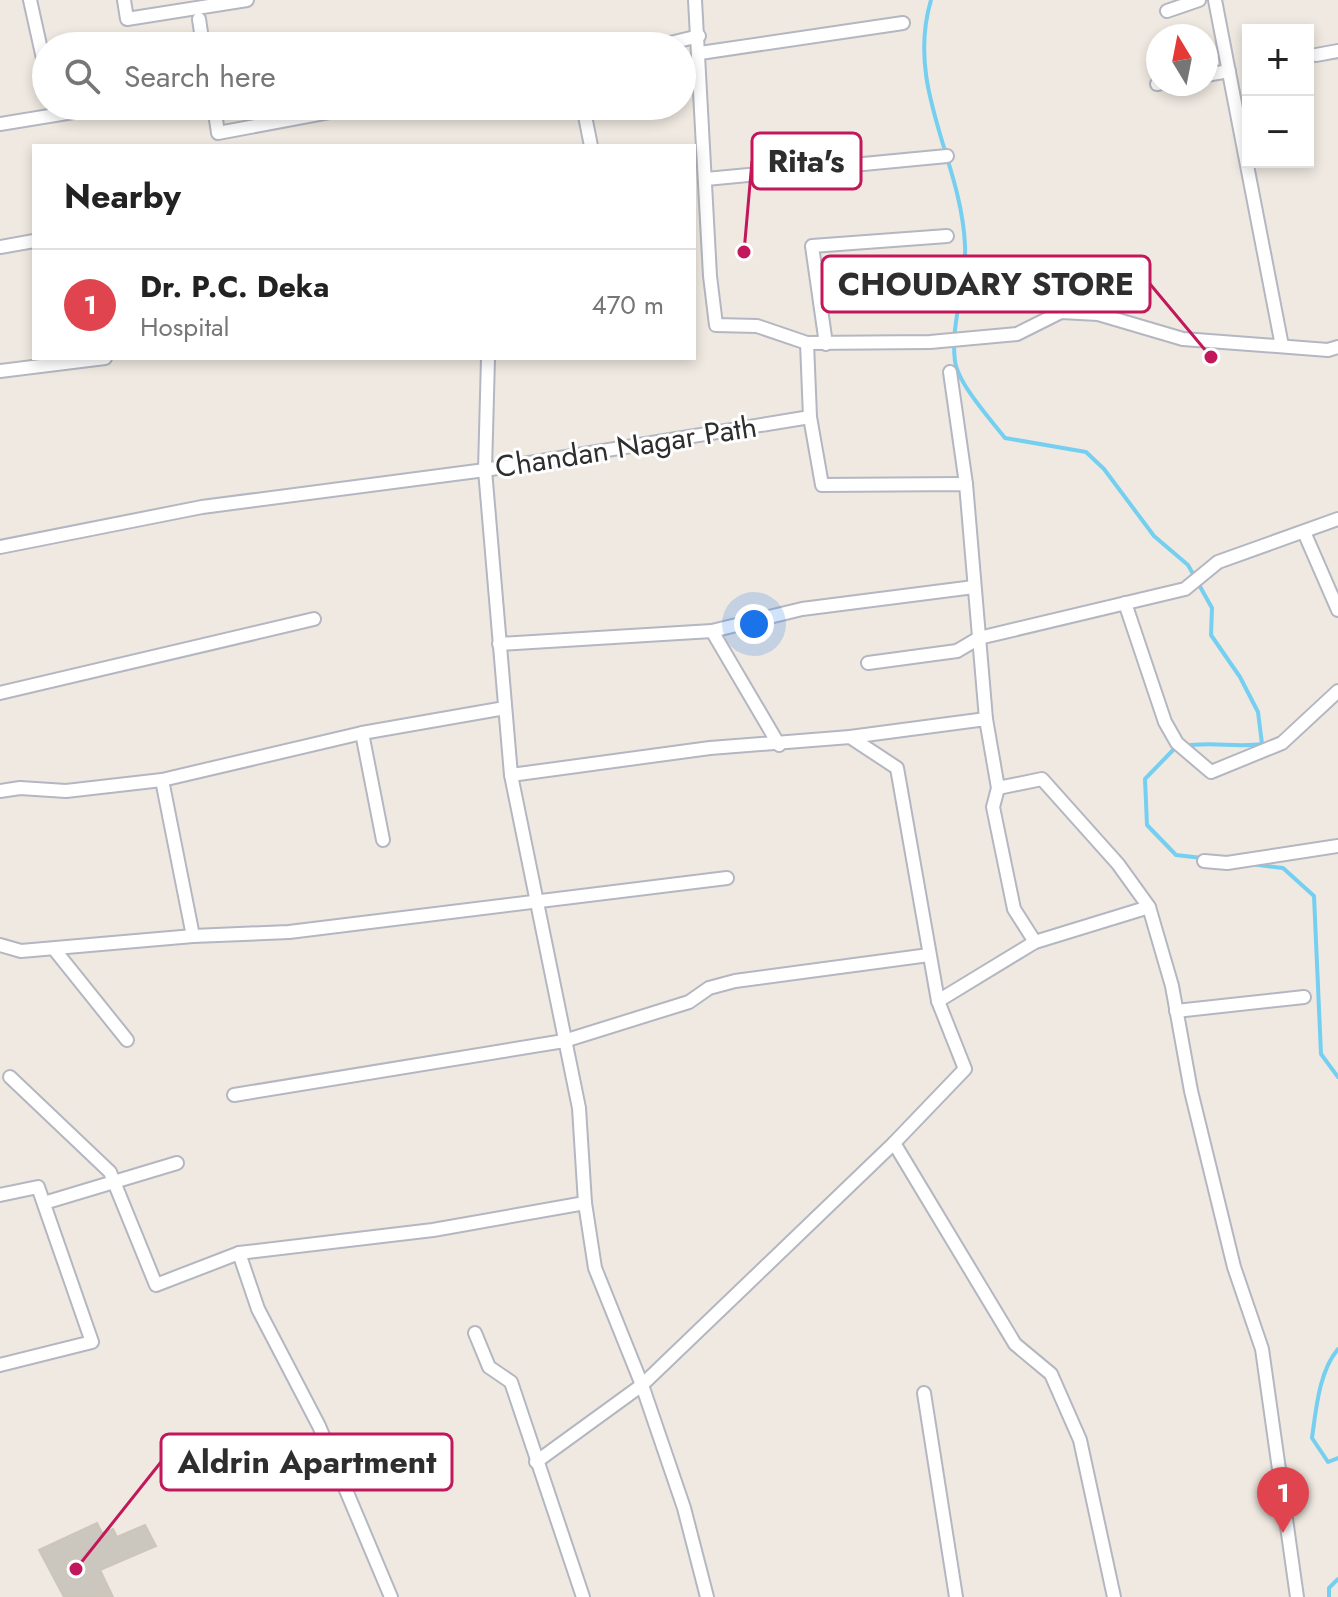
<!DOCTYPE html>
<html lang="en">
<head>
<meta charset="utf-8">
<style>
	:root { --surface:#fff; --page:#f6f6f6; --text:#222; --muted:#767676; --line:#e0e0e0; --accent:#db2777 }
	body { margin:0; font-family:Jost,sans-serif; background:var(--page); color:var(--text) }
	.controls { position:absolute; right:24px; top:24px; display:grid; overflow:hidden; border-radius:0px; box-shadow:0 4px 12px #0003 }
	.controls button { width:72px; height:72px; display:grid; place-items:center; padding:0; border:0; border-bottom:2px solid var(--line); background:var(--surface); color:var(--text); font:40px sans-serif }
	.compass { position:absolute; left:1146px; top:24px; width:72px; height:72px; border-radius:50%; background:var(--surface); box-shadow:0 4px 12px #0003; rotate:350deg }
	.you { position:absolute; left:754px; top:624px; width:28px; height:28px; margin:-20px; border:6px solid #fff; border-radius:50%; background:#1a73e8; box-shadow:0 0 0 12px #1a73e833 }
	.badge { display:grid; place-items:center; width:52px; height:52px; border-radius:50%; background:var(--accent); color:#fff; font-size:26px; font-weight:700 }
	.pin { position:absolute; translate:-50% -66px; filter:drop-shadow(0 2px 4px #0008) }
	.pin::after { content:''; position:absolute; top:42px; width:28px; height:24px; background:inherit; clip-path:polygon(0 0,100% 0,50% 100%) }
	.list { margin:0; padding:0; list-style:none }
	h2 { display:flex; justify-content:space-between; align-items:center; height:104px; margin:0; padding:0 32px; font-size:34px }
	h2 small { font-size:26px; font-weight:400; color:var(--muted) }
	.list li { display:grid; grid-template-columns:52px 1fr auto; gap:24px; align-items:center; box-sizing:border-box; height:112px; padding:0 32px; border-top:2px solid var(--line) }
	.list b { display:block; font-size:30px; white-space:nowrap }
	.list p { margin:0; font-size:26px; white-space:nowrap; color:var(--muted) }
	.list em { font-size:26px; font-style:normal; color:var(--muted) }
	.icon { flex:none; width:44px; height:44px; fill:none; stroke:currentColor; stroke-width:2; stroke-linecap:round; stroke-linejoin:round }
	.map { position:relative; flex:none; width:1338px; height:1597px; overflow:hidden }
	.search { position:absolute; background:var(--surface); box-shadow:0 4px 12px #0003; left:32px; top:32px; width:664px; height:88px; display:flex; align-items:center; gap:20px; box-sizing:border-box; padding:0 28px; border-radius:44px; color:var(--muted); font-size:30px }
	.panel { position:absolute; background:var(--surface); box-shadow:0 4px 12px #0003; left:32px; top:144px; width:664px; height:216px; border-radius:0px }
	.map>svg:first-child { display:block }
</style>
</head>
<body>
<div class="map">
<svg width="1338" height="1597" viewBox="0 0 1338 1597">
	<rect width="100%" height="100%" fill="#efe9e1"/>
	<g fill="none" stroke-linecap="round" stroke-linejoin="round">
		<g stroke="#75cff0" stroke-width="4">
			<path d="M931,0c-26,88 30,159 34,245 2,38 -15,79 -10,116 3,23 36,59 50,77l81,14 18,17 50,67 34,29 24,43 -1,27 29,42 18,35 4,32c-26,4 -51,-3 -78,2"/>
			<path d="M1176,747l-31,32 2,46 29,30 26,3"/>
			<path d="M1250,864l33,4 31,28 7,158 17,23"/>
			<path d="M1338,1349c-19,22 -22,61 -26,89l16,24 10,-4"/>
			<path d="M1329,1597v-9l9,-9"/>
		</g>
	</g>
	<path fill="#cbc7bf" stroke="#cbc5ba" stroke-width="2" d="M97,1523l5,10 11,-4 4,8 28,-12 11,21 -56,24 13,27h-49l-25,-47z"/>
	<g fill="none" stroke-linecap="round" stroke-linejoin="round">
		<g stroke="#b4b7c1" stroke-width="16">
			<g id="minor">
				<path d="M30,0l16,72"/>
				<path d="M124,0l3,19 120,-19"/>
				<path d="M695,0l15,276 6,49 41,1 50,17 123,-1 87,-8 44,-22 37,2 85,25 145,11 10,-3"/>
				<path d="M1215,0l67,346"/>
				<path d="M1167,11l32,-11"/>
				<path d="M199,19l4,27"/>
				<path d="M658,46l41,-10"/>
				<path d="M700,53l203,-30"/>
				<path d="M1316,55l22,-4"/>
				<path d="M1206,75l23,-4"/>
				<path d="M1157,84h1"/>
				<path d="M214,106l4,27 144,-27"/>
				<path d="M583,106l8,40"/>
				<path d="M0,124l110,-18"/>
				<path d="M706,179l241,-23"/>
				<path d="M0,247l34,-6"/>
				<path d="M807,343l3,74"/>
				<path d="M826,344l-14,-98 135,-10"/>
				<path d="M488,358l-3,112 26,305 68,333 6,95 10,65 47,117 42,123 23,89"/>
				<path d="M0,371l105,-13"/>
				<path d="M950,372l16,112"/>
				<path d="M1304,532l34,78"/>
				<path d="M0,547l202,-40 283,-37 325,-53 12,68 144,-1 20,235"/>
				<path d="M1125,603l40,119 12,21 34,29 71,-29 56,-52"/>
				<path d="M712,631l67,114"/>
				<path d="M499,644l213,-13 90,-22 172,-22"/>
				<path d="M868,663l89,-12 22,-13 206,-49 33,-27 120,-43"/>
				<path d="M0,693l314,-74"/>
				<path d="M362,733l21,107"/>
				<path d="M850,737l136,-18 12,69 44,-9 76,85 31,43 23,79 19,105 43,176 28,82 35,248"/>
				<path d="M511,775l199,-27 140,-11 47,31 41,233 27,68 -71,74 -252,242 -106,77"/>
				<path d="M162,780l31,156"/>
				<path d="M998,788l-5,19 21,102 21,33"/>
				<path d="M0,791l20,-3 46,3 96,-11 200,-47 143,-25"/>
				<path d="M1204,861l23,2 111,-17"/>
				<path d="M0,945l21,6 172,-15 96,-4 438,-54"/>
				<path d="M54,949l73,91"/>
				<path d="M938,1001l97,-59 114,-35"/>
				<path d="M1176,1011l128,-14"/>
				<path d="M10,1077l100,95 46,113 83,-32 194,-23 152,-27"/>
				<path d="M234,1095l330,-54 125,-39 20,-14 26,-7 194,-26"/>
				<path d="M894,1143l121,201 36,30 29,66 34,157"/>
				<path d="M0,1195l38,-8 54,155 -92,23"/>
				<path d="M44,1203l133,-40"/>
				<path d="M239,1253l19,56 61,117 72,171"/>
				<path d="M475,1333l14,34 22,15 72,215"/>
				<path d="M924,1393l32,204"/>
			</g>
		</g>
		<use href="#minor" stroke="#fff" stroke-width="12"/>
	</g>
	<g text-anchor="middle" stroke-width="6" stroke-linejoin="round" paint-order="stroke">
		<g font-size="30" fill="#2e2e2e" stroke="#fff">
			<text transform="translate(626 447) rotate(-9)" y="10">Chandan Nagar Path</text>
		</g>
	</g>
	<path fill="none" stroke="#c2185b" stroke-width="3" d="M744 252L752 161M1211 357L1150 284M76 1569L161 1462"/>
	<g fill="#c2185b" stroke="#fff" stroke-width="3">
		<circle cx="744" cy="252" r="8"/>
		<circle cx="1211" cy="357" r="8"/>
		<circle cx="76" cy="1569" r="8"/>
	</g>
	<g fill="#fff" stroke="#c2185b" stroke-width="3">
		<rect x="752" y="133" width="109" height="56" rx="8"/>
		<rect x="822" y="256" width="328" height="56" rx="8"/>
		<rect x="161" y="1434" width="291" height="56" rx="8"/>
	</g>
	<g font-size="32" text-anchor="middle" font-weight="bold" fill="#2e2e2e">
		<text x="806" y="172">Rita's</text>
		<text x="986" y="295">CHOUDARY STORE</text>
		<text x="307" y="1473">Aldrin Apartment</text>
	</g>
</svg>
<div class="controls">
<button>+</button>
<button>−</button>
</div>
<svg class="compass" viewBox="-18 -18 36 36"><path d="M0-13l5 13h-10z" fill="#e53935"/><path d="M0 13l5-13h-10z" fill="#767676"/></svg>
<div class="you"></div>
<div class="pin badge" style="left:1283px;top:1533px;background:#e0444e">1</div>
<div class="search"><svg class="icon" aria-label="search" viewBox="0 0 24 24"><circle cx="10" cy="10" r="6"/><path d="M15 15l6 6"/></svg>Search here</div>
<section class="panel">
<h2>Nearby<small></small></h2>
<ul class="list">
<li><span class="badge" style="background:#e0444e">1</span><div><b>Dr. P.C. Deka</b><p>Hospital</p></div><em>470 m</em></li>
</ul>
</section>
</div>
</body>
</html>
